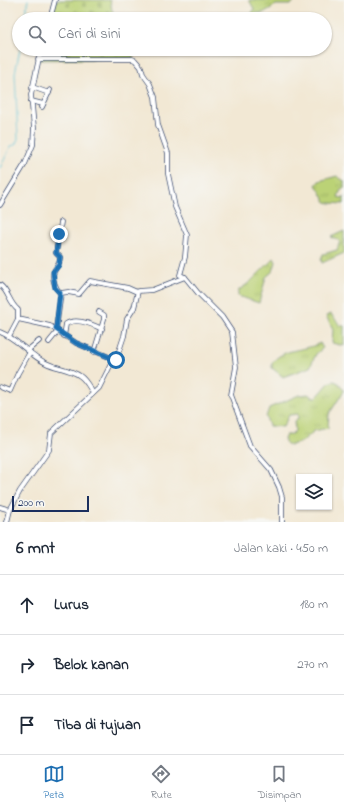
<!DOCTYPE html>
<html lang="id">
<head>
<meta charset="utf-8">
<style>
	:root { --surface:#fff; --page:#f2f2f3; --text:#1f2937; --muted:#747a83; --line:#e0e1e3; --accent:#1f6fb2 }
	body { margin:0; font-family:"Indie Flower",sans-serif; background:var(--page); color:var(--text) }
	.controls { position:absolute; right:12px; bottom:12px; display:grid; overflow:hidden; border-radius:0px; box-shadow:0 1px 3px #0004 }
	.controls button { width:36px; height:36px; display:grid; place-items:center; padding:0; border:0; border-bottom:1px solid var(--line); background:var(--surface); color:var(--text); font:20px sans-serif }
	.scale { position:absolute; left:12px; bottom:10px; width:77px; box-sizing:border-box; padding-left:4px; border:2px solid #1b2f5e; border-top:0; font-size:11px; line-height:14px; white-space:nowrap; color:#1b2f5e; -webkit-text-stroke:3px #f6f6f2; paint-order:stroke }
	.stop { position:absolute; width:12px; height:12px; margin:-9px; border:3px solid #1f6fb2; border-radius:50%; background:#fff }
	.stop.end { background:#1f6fb2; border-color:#fff; box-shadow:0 1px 4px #0008 }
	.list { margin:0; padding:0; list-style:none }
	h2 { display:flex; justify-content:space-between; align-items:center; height:52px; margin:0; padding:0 16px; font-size:17px }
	h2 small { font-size:13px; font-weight:400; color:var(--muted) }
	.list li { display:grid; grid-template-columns:26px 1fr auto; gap:12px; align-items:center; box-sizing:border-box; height:60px; padding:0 16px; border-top:1px solid var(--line) }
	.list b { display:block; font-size:15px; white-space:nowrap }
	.list em { font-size:13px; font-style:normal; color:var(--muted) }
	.icon { flex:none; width:22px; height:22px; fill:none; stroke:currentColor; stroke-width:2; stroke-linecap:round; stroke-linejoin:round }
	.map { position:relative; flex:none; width:344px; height:522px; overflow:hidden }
	.search { position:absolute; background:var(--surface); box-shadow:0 1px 3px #0004; left:12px; right:12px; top:12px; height:44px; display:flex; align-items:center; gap:10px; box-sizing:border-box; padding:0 14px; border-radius:22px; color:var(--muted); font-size:15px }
	.sheet { height:232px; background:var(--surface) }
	nav { display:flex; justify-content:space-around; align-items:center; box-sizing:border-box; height:56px; border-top:1px solid var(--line); background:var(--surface); font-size:11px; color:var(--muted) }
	nav a { display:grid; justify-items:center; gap:2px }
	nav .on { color:var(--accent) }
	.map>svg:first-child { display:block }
</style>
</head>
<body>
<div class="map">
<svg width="344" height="522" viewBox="0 0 344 522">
	<defs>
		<pattern id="grass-tufts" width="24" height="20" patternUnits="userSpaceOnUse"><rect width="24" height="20" fill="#bbd276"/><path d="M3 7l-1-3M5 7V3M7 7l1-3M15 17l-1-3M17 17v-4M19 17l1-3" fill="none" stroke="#a0b568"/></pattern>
		<pattern id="cemetery-stones" width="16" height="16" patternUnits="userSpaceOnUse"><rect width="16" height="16" fill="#bbd276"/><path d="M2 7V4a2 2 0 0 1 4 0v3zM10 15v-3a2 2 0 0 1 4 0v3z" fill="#a0b568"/></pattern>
	</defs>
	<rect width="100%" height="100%" fill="#f6f6f2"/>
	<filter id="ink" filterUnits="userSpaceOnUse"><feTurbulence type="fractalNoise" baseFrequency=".025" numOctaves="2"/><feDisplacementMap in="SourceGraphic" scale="8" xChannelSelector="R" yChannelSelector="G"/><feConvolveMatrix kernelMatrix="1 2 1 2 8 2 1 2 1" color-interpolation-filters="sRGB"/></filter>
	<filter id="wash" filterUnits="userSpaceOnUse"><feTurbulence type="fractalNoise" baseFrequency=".012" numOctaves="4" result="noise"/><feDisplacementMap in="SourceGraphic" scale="16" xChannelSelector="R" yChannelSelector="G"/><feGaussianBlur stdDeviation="0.9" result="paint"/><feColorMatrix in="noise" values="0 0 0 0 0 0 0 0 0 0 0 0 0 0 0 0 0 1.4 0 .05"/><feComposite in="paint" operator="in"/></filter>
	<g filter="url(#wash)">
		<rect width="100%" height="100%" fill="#f2e8d4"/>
		<g fill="url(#grass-tufts)" stroke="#6b806a">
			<path d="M249,0h46l-4,5h-15l-13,8h-7l-3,3h-4l3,-3 2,-4z"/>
			<path d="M337,176l7,5v7l-3,1 -3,8 4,1 2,-2v8c-26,-2 -14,1 -28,-19l3,-4z"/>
			<path d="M344,231v22l-22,10 -1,-4 2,-5 14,-4 3,-9 -9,-4z"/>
			<path d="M274,258l2,4 -3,9 -7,6 -7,26 -21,-7v-5l12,-9z"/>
			<path d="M331,314l9,11 4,1v20l-12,-3 1,-14 -7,-13z"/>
			<path d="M320,343l3,5 -7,6 -6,13 -27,10 -11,-9v-5c12,-16 31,-11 48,-20z"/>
			<path d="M334,381l5,2 5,8 -15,23 -1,14 -14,3 -10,9 -14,6 -4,-2 -2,-5 2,-4h5l4,-4 -1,-9 4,-3v-5l-9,1 -6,12 -14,-1 -3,-9 3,-9 30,-13 9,-1 5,3h4l12,-14z"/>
		</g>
		<g fill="url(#cemetery-stones)" stroke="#6b806a">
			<path d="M56,0h54l2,10 4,9h-66z"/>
			<path d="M41,49h89l4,9 -96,2z"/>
		</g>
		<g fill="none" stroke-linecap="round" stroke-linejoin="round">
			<g stroke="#55bed2" stroke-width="1">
				<path d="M24,19l4,-19"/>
				<path d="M0,168l11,-22 4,-1 3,-6 -3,-66 5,-24"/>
			</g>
		</g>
	</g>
	<g filter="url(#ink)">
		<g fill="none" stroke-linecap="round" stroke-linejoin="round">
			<g stroke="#3b4b70" stroke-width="5.5">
				<g id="minor">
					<path d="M50,19l5,-19"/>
					<path d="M38,59h94l3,1 6,7 2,7 7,10 5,13 3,28 10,28v21l7,33 12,28 -2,22 -5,18 5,2 13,16 24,24 10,15 4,35 -5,28 19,51 21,24 8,17 3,10v25"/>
					<path d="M32,87l17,6"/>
					<path d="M31,101l12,3"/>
					<path d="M42,107l8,-17"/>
					<path d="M0,205l25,-41 8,-19 1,-17 -3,-33 10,-46"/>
					<path d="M0,285c9,7 9,18 18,25v9l32,7 26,17 40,17 8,-24 3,-17 7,-11 4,-17 14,-1 33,-13"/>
					<path d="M60,293c-4,-4 -9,-15 -6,-21 2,-7 7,-8 6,-15l-4,-4 5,-31"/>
					<path d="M56,329l5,-36 7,-1 11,2 11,-13 38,7 9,4"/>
					<path d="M0,332c18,7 28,22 46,31 10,5 24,6 34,13 6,4 9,11 13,17"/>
					<path d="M9,336l9,-17"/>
					<path d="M64,336l2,-12c10,-7 26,0 36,5"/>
					<path d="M49,342l9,-11"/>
					<path d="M28,350l11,-9"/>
					<path d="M94,352l10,-33v-4l-5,-3"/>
					<path d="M0,387l10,4 8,-18 12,-21"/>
					<path d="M0,507l10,3"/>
					<path d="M7,522l3,-12 10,-19 29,-41 2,-17 48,-45 14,-28"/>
				</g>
			</g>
			<use href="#minor" stroke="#fff" stroke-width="4"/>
		</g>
	</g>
	<g fill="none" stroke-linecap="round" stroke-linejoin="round" filter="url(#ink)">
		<path stroke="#1f6fb2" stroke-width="5" d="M59,234l-3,19 4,4 -1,8 -6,7 2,16 5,5 -4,36 20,14 40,17"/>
	</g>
</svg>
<div class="controls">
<button><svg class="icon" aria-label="layers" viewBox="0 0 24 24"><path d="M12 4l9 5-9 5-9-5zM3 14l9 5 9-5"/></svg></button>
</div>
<div class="scale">200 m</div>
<div class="stop" style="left:116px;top:360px"></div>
<div class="stop end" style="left:59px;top:234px"></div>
<div class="search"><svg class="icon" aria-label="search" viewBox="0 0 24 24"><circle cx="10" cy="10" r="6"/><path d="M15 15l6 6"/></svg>Cari di sini</div>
</div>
<section class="sheet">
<h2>6 mnt<small>Jalan kaki · 450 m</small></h2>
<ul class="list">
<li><svg class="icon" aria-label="ahead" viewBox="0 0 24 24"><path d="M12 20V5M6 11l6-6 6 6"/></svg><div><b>Lurus</b></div><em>180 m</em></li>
<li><svg class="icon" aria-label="right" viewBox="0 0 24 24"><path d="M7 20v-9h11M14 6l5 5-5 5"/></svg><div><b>Belok kanan</b></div><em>270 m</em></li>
<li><svg class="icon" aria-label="arrive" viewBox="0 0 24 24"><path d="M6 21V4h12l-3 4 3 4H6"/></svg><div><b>Tiba di tujuan</b></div></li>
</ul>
</section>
<nav>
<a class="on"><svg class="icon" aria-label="map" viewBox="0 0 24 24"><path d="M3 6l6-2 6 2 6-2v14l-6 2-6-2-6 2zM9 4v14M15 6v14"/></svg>Peta</a>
<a><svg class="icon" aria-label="directions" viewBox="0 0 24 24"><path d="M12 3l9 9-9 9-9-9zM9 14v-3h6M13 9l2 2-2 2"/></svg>Rute</a>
<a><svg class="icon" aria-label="saved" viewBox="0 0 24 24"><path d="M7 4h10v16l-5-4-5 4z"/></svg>Disimpan</a>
</nav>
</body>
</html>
